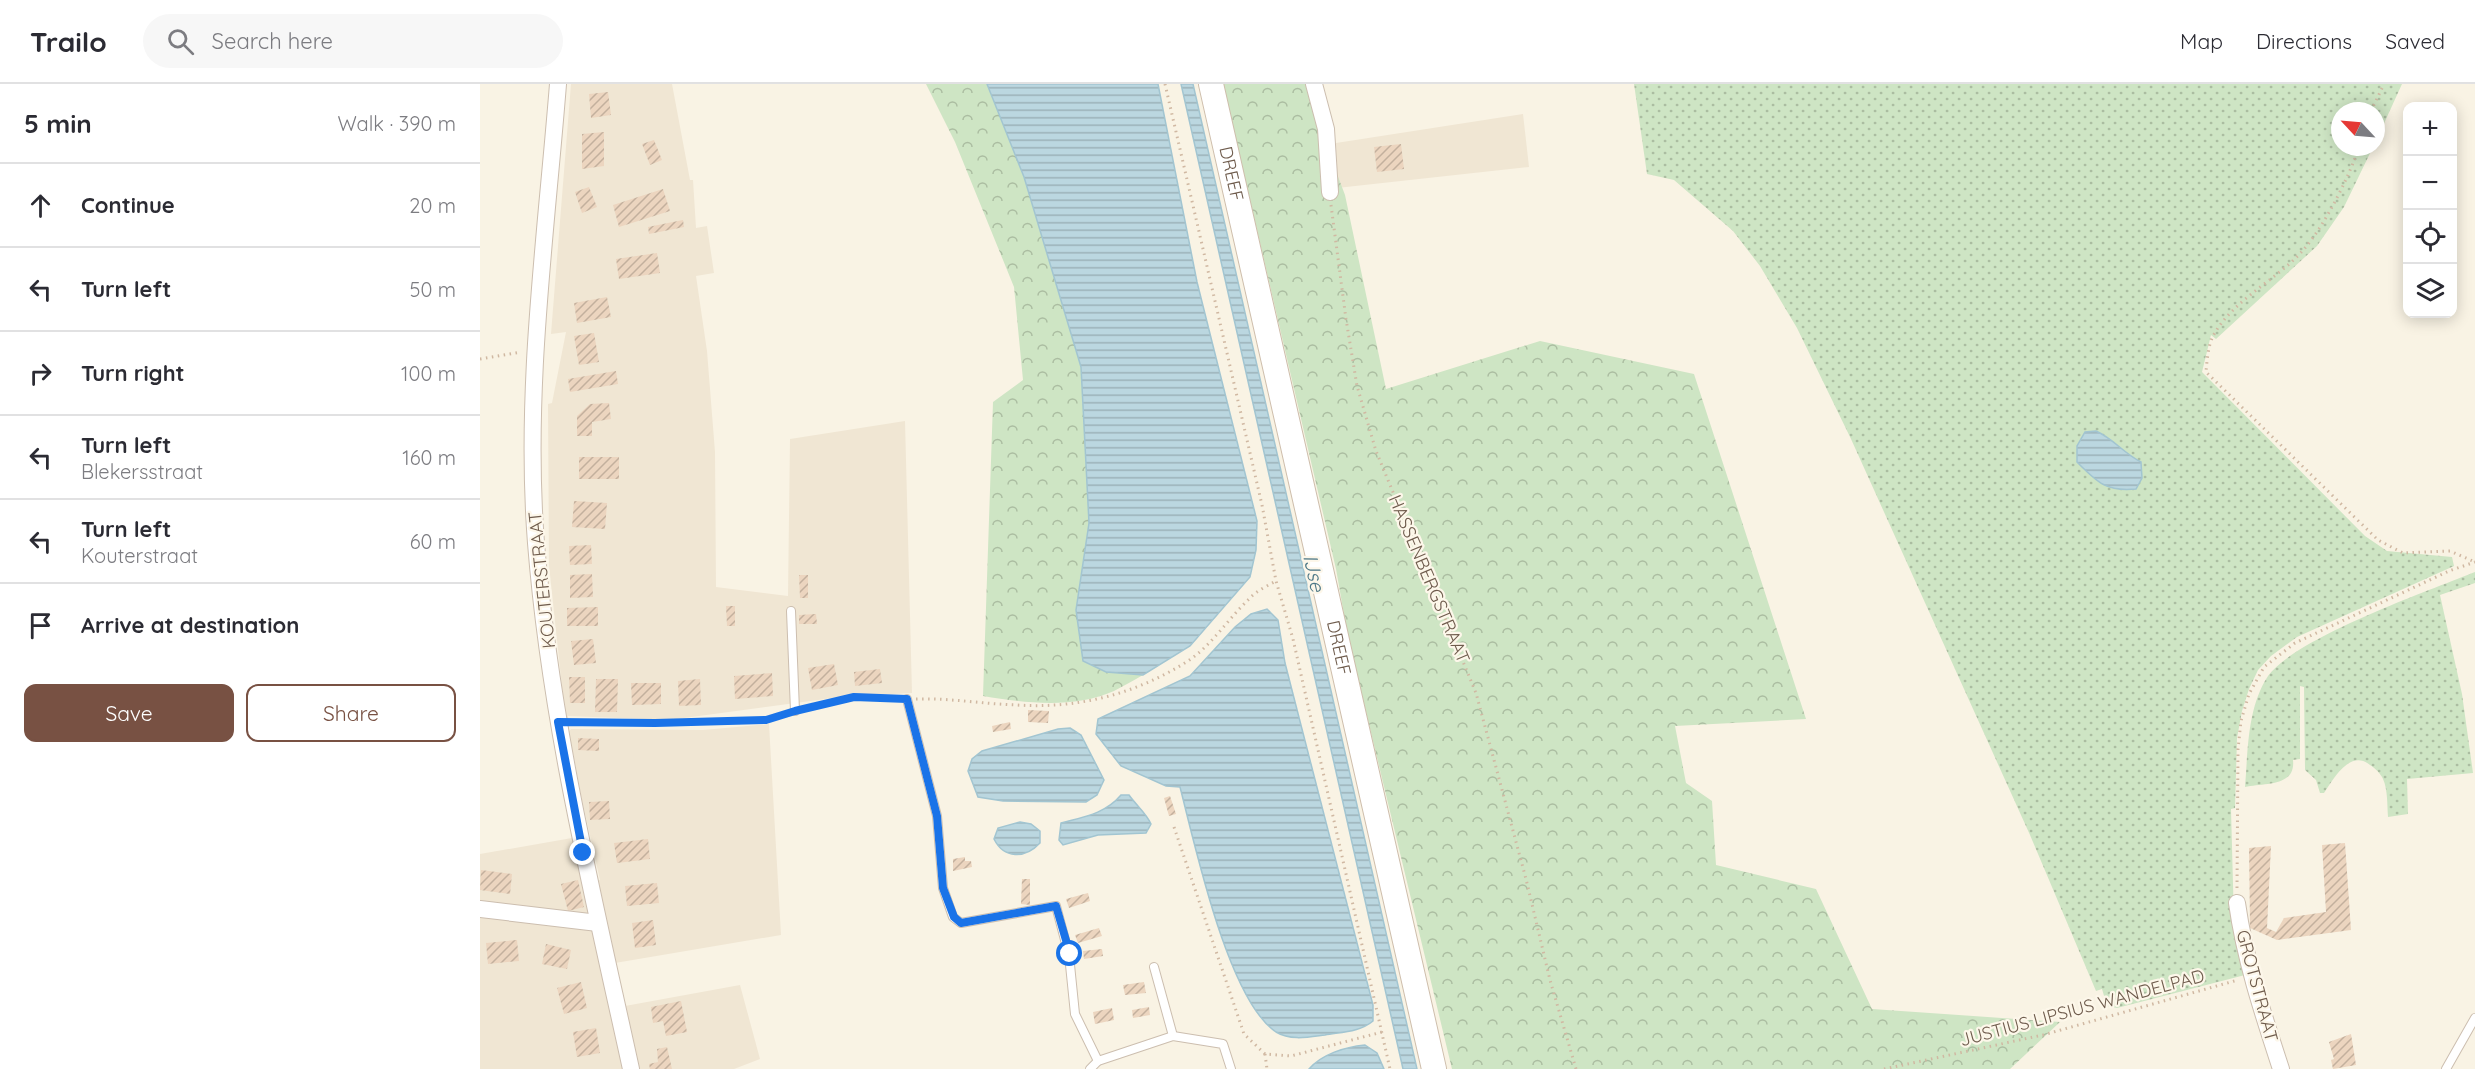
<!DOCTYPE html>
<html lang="en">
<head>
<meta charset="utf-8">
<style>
	:root { --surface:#fff; --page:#f7f7f7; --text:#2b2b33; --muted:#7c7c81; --line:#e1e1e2; --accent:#785143 }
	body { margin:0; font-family:Quicksand,sans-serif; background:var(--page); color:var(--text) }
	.controls { position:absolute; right:18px; top:18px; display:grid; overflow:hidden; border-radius:12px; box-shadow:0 3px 15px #0003 }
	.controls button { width:54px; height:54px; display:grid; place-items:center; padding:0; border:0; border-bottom:2px solid var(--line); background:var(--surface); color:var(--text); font:30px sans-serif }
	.compass { position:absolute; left:1851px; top:18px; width:54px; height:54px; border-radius:50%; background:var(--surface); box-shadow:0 3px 15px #0003; rotate:296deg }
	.stop { position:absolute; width:18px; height:18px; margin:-14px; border:4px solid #1a73e8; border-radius:50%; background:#fff }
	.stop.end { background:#1a73e8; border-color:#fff; box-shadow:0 2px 6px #0008 }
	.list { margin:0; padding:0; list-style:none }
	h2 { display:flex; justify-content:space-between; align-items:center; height:78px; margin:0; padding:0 24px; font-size:26px }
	h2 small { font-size:20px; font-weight:400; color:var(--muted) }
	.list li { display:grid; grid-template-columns:39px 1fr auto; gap:18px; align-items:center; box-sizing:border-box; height:84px; padding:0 24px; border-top:2px solid var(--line) }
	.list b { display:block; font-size:22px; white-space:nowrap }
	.list p { margin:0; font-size:20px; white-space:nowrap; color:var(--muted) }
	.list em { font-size:20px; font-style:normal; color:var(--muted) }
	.actions { display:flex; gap:12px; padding:18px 24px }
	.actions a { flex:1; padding:14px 0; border:2px solid var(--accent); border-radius:12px; text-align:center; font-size:21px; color:var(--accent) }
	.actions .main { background:var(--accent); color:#fff }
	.icon { flex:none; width:33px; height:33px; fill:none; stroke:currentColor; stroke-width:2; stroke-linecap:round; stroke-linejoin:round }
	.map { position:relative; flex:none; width:1995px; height:985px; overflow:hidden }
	header { display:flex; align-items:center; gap:36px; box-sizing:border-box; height:84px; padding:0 30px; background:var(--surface); border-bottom:2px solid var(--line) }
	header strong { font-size:28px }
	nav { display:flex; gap:33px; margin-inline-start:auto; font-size:21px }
	.search { width:420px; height:54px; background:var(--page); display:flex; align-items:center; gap:15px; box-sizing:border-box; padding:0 21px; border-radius:33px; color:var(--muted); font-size:22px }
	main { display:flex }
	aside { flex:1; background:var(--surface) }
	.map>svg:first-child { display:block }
</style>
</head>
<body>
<header>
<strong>Trailo</strong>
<div class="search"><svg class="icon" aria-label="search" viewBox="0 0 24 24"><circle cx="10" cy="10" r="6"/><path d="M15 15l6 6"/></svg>Search here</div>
<nav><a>Map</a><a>Directions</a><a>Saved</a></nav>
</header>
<main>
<aside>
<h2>5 min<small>Walk · 390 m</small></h2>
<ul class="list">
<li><svg class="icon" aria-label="ahead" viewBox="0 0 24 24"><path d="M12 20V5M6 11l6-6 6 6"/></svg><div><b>Continue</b></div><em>20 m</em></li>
<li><svg class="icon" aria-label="left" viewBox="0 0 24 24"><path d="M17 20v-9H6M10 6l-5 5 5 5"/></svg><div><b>Turn left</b></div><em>50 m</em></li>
<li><svg class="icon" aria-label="right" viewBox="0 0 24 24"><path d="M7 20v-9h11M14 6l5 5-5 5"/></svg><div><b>Turn right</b></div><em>100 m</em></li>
<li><svg class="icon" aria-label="left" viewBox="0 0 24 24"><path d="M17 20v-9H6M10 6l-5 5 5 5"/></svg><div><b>Turn left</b><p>Blekersstraat</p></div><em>160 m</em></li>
<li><svg class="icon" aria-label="left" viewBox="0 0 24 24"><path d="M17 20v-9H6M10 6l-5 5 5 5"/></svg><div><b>Turn left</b><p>Kouterstraat</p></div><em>60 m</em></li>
<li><svg class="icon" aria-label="arrive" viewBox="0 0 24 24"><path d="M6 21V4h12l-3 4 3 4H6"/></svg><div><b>Arrive at destination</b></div></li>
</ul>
<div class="actions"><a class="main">Save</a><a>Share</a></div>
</aside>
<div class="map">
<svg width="1995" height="985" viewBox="0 0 1995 985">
	<defs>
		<pattern id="grass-dots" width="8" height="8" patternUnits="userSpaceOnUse" patternTransform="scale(1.5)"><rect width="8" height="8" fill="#cee5c4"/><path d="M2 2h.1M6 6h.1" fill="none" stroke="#abbda1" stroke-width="1.8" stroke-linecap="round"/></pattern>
		<pattern id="forest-crowns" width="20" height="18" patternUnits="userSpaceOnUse" patternTransform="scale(1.5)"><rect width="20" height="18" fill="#cee5c4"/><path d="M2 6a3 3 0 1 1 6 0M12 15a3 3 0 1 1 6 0" fill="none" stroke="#abbda1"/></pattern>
		<pattern id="water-rules" width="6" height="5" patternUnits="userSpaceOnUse" patternTransform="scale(1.5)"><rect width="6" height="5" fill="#bbd7e0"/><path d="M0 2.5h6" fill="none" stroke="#9cb2b8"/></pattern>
		<pattern id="building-hatch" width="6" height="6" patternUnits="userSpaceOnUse" patternTransform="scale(1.5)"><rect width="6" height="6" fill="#ecd5bf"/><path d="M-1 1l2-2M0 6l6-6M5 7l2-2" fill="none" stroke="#c3b09d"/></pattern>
	</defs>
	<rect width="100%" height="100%" fill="#f9f3e4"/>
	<g fill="#f0e6d3">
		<path d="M91,0h101l18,96h3l3,48 11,-2 7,47 -18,3 11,75 8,101 1,135 72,9 2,-157 115,-18 7,272 -72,4 -171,23 -101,-4 1,15 2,-2 132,1 66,-6 12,211 -166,28 10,43 115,-21 20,74 -26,10h-254v-215l92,-16 10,44 18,-2 -18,-80 -18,-94 -15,-141 -1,-161 4,-1 14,-71 -15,2z"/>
		<path d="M1043,30l6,53 -192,21 -1,-45z"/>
	</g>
	<g fill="url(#grass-dots)">
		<path d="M1154,0h768l-26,57v-30h-36v36h33l-29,60 -27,39 -101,93 -5,-4 -9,37 163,164 22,15 65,6 2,9 -157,71 -26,19 -13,14 -9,19 -7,22 -5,27 -2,70 -4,1 3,113 11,53 -128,33 -10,-2 -5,-17 -6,2 -66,-156 -179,-396 -54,-111 -37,-62 -27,-35 -59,-51 -27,-6z"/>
		<path d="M1995,488v11l-35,12 22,99 11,79 -66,6 1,35 -20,3c-1,-11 0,-27 -5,-38 -2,-5 -8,-11 -13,-14 -20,-16 -36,13 -46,28h-4l-4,-13 -11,-10 -1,-83 -4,-1v73l-7,1c3,27 -29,23 -48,27 3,-36 2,-79 23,-111 27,-38 160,-85 207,-104z"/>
	</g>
	<g fill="url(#forest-crowns)">
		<path d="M446,0h61l37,93 57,190 8,156 -13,87 30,62 37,3c-9,5 -19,11 -29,16 -41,18 -88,12 -131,5l10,-294 30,-22 -9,-93 -59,-145z"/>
		<path d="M743,0h89l13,58 20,53 41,194 154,-48 154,33 112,345 -131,7 11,57 26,18 4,64 100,24 56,120 188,13 -50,47h-558l-104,-432 -12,-68z"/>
	</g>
	<g fill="url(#water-rules)" stroke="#a2c5d1" stroke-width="1.5">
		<path d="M507,0h171l39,198 60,239 -1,29 -6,27 -60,69 -47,29 -37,-3 -23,-11 -7,-51 13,-87 -8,-156 -57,-190z"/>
		<path d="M701,0h12l224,985h-14z"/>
		<path d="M1616,347c18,8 27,22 45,31l1,16 -6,11c-30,3 -39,-7 -59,-27v-16l8,-14z"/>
		<path d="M787,525l11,11 7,43 88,342v16c-13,11 -31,11 -48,14 -16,2 -34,6 -49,-3 -48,-32 -81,-187 -96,-245l-14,-1 -45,-20 -25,-32 2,-15 92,-43 45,-49 16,-13z"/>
		<path d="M590,644l11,7 23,45 -7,15 -11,7 -83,-1 -25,-4 -10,-26 4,-12 10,-8 76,-22z"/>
		<path d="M641,711h8c7,10 18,19 22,29l-5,9 -48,2 -35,10 -4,-5 2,-17c22,-6 44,-9 60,-28z"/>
		<path d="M540,738l11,2 9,7v12c-15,16 -36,16 -46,-4l4,-11z"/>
		<path d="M885,961l12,8 7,16h-75c13,-15 36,-22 56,-24z"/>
	</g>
	<g fill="url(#building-hatch)">
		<path d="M128,8l3,23 -20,3 -2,-24z"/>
		<path d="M124,48v34l-22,3v-35z"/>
		<path d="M174,56l8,20 -12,5 -8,-21z"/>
		<path d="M921,60l3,25 -27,3 -3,-25z"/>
		<path d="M109,103l8,20 -15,6 -7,-21z"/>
		<path d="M183,105l7,22 -51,16 -6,-22z"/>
		<path d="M203,136l1,7 -35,7 -1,-7z"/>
		<path d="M177,169l3,20 -41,6 -3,-20z"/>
		<path d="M127,213l4,20 -34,6 -3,-20z"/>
		<path d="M114,249l5,29 -20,3 -5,-29z"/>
		<path d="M136,287l2,13 -48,8 -2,-13z"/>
		<path d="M129,319l2,16 -19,3v14h-15v-20l13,-12z"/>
		<rect x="99" y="373" width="40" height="22"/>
		<path d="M94,417l33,2 -2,26 -33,-2z"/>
		<path d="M111,461l1,19 -22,1 -1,-19z"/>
		<path d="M112,490l1,23 -23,1v-23z"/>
		<path d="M319,491h9v23h-8z"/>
		<path d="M246,522h9v20h-8z"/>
		<path d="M118,523v19h-31v-18z"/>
		<path d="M336,530l1,10h-18v-9z"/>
		<path d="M113,555l3,24 -22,2 -3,-24z"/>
		<path d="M354,580l4,21 -26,5 -4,-22z"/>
		<path d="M400,585l2,14 -27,3 -1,-14z"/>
		<path d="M292,589l1,23 -38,3 -1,-23z"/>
		<path d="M89,593h16v26h-15z"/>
		<path d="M116,595h22l-1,33h-22z"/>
		<path d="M220,595l1,26 -22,1 -1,-25z"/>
		<path d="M151,599h30v21l-29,1z"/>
		<path d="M548,626l21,1 -1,12 -20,-1z"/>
		<path d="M530,638l1,7 -18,3 -1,-6z"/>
		<path d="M98,654l21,1v12l-21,-1z"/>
		<path d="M690,712l6,18 -7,2 -5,-18z"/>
		<path d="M129,717l1,18 -20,1 -1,-18z"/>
		<path d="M168,755l2,20 -33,4 -3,-20z"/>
		<path d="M1865,759l6,87 -74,10 -27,-12 -1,-80 22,-2 -4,82 9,4 8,-14 42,-6 -4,-67z"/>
		<path d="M485,773v4h6l1,6 -19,4v-12z"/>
		<path d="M1,786l31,4 -2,20 -30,-4z"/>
		<path d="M542,795h8v26l-9,-1z"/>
		<path d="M98,796l6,27 -16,4 -7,-27z"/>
		<path d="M177,799l2,20 -32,3 -2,-20z"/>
		<path d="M608,809l2,8 -21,7 -3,-9z"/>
		<path d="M173,836l3,25 -21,3 -3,-25z"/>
		<path d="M619,844l3,8 -24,7 -3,-8z"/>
		<path d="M37,856l2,21 -31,3 -2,-21z"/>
		<path d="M66,860l25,6 -4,19 -25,-5z"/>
		<path d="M622,865l1,7 -19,3 -1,-8z"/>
		<path d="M101,898l6,26 -23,6 -7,-26z"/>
		<path d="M664,898l2,11 -21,2 -2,-10z"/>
		<path d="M201,917l6,31 -21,4 -3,-15 -10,2 -2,-16z"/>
		<path d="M669,923l1,8 -17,3 -1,-8z"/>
		<path d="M632,924l2,12 -19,4 -2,-12z"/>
		<path d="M116,944l4,25 -23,4 -4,-25z"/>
		<path d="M1871,950l5,31 -23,4 -2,-9 3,-1 -5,-17z"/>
		<path d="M187,963l5,22h-22l-1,-5 9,-2 -1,-13z"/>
	</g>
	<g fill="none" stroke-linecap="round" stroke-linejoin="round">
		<g stroke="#ccbeaf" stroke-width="10">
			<g id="lane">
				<path d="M311,527l4,100"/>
				<path d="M427,615l30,117 6,72 10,29 8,6 95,-17 13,49 6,59 23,47"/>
				<path d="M674,883l19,69"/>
				<path d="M610,985l8,-8 75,-25 50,8 8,25"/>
				<path d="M1966,985l29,-51"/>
			</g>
		</g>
		<g stroke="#ccbeaf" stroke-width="18">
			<g id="street">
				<path d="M78,0c-12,152 -34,306 -22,459 14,178 57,352 95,526"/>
				<path d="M834,0l12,45 4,63"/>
				<path d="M1757,819c8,57 26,111 44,166"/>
				<path d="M0,825l118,14"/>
			</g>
		</g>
		<g stroke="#cebeac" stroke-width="26">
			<g id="secondary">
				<path id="s1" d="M731,0l223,985"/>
			</g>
		</g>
		<g stroke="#d0b8a2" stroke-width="3" stroke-dasharray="1.5 4.5" stroke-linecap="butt">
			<path d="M685,0l97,421 14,76 17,58 97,430"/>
			<path d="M1891,27l13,-27"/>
			<path d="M1879,63c-10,30 -33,76 -54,101 -27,32 -71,50 -92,88 -5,10 -6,25 -7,36l172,168 25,13 47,-2 25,11"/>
			<path d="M851,121l15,114 11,67 19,65 100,242 50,186 24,101 26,89"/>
			<path d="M0,275l41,-7"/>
			<path d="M436,615c35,-1 67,5 101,6 61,4 119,-11 171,-44 24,-16 40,-42 61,-62 7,-8 18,-13 27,-18"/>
			<path d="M327,624l47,-11 44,1"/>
			<path d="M95,638l80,1 111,-3 20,-6"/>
			<path d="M694,743l70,207 21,20 26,2 91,-24"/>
			<path d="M1757,804l1,-139 3,-28 8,-27 15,-27 31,-24 154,-72 26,-9"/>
			<path d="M785,970l2,15"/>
			<path d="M1404,985l159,-34 195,-55"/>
		</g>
		<use href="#lane" stroke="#fff" stroke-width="8"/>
		<use href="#street" stroke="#fff" stroke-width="16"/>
		<use href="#secondary" stroke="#fff" stroke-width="24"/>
	</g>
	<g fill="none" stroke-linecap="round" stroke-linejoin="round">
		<path stroke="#1a73e8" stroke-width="8" d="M103,769l-25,-131 97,1 111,-3 29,-9 59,-14 53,2 30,117 6,72 11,29 7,6 95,-17 14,48"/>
	</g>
	<g text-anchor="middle" stroke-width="4.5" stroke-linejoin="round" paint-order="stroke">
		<g font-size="18" fill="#6f5c4d" stroke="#fdf7ea">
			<text dy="6" stroke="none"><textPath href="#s1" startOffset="92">DREEF</textPath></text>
			<text transform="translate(949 495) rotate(67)" y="6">HASSENBERGSTRAAT</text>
			<text transform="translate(62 496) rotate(-96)" y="6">KOUTERSTRAAT</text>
			<text dy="6" stroke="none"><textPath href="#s1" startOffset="578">DREEF</textPath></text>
			<text transform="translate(1777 902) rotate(75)" y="6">GROTSTRAAT</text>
			<text transform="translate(1602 924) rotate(-15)" y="6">JUSTIUS LIPSIUS WANDELPAD</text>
		</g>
		<g font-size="20" font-style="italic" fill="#4c7786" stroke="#fdf7ea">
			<text transform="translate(834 489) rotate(77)" y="7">IJse</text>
		</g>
	</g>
</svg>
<div class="controls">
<button>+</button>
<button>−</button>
<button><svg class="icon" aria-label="locate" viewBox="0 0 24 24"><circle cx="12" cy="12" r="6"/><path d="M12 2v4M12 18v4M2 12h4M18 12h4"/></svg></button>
<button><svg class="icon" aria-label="layers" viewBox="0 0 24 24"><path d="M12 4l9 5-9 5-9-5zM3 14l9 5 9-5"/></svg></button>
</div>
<svg class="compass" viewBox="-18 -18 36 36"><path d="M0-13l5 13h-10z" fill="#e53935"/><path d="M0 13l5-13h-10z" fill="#7c7c81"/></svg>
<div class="stop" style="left:590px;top:870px"></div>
<div class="stop end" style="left:103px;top:769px"></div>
</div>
</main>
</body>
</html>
